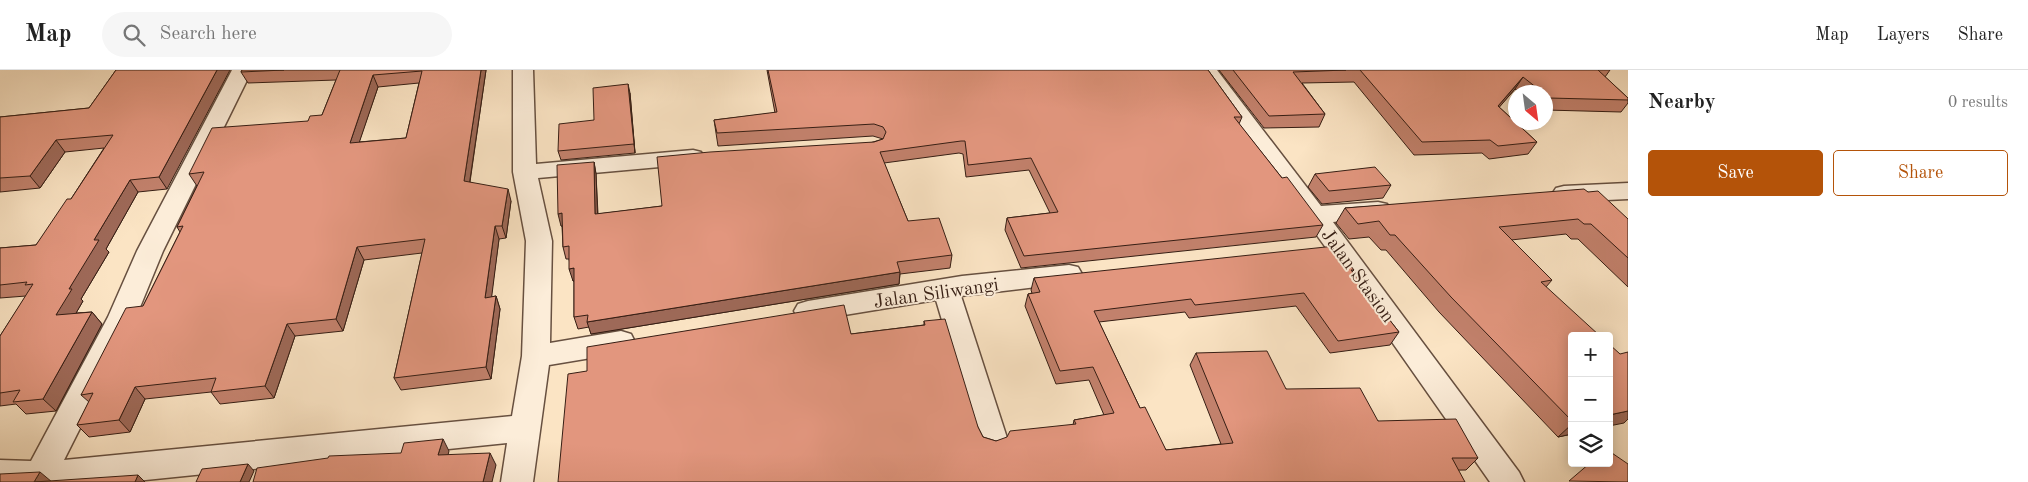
<!DOCTYPE html>
<html lang="en">
<head>
<meta charset="utf-8">
<style>
	:root { --surface:#fff; --page:#f6f6f6; --text:#222; --muted:#767676; --line:#e0e0e0; --accent:#b45309 }
	body { margin:0; font-family:"Old Standard TT",serif; background:var(--page); color:var(--text) }
	.controls { position:absolute; right:15px; bottom:15px; display:grid; overflow:hidden; border-radius:5px; box-shadow:0 2px 12px #0003 }
	.controls button { width:45px; height:45px; display:grid; place-items:center; padding:0; border:0; border-bottom:1px solid var(--line); background:var(--surface); color:var(--text); font:25px sans-serif }
	.compass { position:absolute; left:1508px; top:15px; width:45px; height:45px; border-radius:50%; background:var(--surface); box-shadow:0 2px 12px #0003; rotate:151deg }
	.list { margin:0; padding:0; list-style:none }
	h2 { display:flex; justify-content:space-between; align-items:center; height:65px; margin:0; padding:0 20px; font-size:21px }
	h2 small { font-size:16px; font-weight:400; color:var(--muted) }
	.actions { display:flex; gap:10px; padding:15px 20px }
	.actions a { flex:1; padding:11px 0; border:1px solid var(--accent); border-radius:5px; text-align:center; font-size:18px; color:var(--accent) }
	.actions .main { background:var(--accent); color:#fff }
	.icon { flex:none; width:28px; height:28px; fill:none; stroke:currentColor; stroke-width:2; stroke-linecap:round; stroke-linejoin:round }
	.map { position:relative; flex:none; width:1628px; height:412px; overflow:hidden }
	header { display:flex; align-items:center; gap:30px; box-sizing:border-box; height:70px; padding:0 25px; background:var(--surface); border-bottom:1px solid var(--line) }
	header strong { font-size:24px }
	nav { display:flex; gap:28px; margin-inline-start:auto; font-size:18px }
	.search { width:350px; height:45px; background:var(--page); display:flex; align-items:center; gap:12px; box-sizing:border-box; padding:0 18px; border-radius:28px; color:var(--muted); font-size:19px }
	main { display:flex }
	aside { flex:1; background:var(--surface) }
	.map>svg:first-child { display:block }
</style>
</head>
<body>
<header>
<strong>Map</strong>
<div class="search"><svg class="icon" aria-label="search" viewBox="0 0 24 24"><circle cx="10" cy="10" r="6"/><path d="M15 15l6 6"/></svg>Search here</div>
<nav><a>Map</a><a>Layers</a><a>Share</a></nav>
</header>
<main>
<div class="map">
<svg width="1628" height="412" viewBox="0 0 1628 412">
	<rect width="100%" height="100%" fill="#fbe4c4"/>
	<filter id="stains"><feTurbulence type="fractalNoise" baseFrequency=".004" numOctaves="4"/><feColorMatrix values="0 0 0 0 .2 0 0 0 0 .09 0 0 0 0 .02 0 0 0 .5 -.17"/></filter>
	<radialGradient id="worn" r=".72"><stop offset=".6" stop-color="#630" stop-opacity="0"/><stop offset="1" stop-color="#630" stop-opacity=".3"/></radialGradient>
	<g fill="none" stroke-linecap="round" stroke-linejoin="round">
		<g stroke="#675040" stroke-width="3">
			<g id="minor">
				<path d="M232,0h20l-89,181 -27,66 -72,143 448,-44 10,-60 4,-115 -13,-69v-102h20l3,94 157,-14 8,2 3,5 -3,5 -8,2 -155,14 14,63 -2,102 71,-12 10,3 4,8 -4,8 -10,3 -72,12 -16,117h-32l6,-39 -381,39h-126v-22l31,1 77,-144 29,-66z"/>
				<path d="M1197,0h20l104,136 57,-4 9,2 3,6 -3,6 -54,6 186,250 5,10h-34l-161,-230z"/>
				<path d="M1628,113v16l-64,3 -8,-2 -4,-6 4,-6 8,-2z"/>
				<path d="M1069,195l9,2 4,7 -4,7 -9,2 -108,13 46,142 -4,9 -11,4 -11,-4 -4,-9 -41,-138 -128,21 -10,-3 -4,-7 4,-7 10,-3 154,-25z"/>
			</g>
		</g>
		<use href="#minor" fill="#fcedd9" fill-rule="evenodd"/>
	</g>
	<g fill="#c2816c" stroke="#361e14" fill-rule="evenodd">
		<path d="M116,0l51,119 -29,3 -32,57 3,3 -28,47 2,2 -7,12 16,-1 10,12 -46,87 -30,3 -10,-10 -16,2v-70l26,-40 -26,2v-50l36,-3 35,-46 33,-51 -39,4 -25,36 -40,4v-75l89,-9z"/>
		<path d="M242,0h244l-16,112 41,19 -5,37 -7,1 -8,58 5,-1 4,13 -9,70 -90,11 -7,-12 28,-125 -58,7 -21,71 -48,5 -21,62 -54,6 -9,-12 -66,7 -15,33 -41,5 -12,-12 12,-23 -8,-7 62,-89 37,-74 -3,-5 20,-41 -8,-12 133,-59 14,-35 -88,3 -7,-11zM419,13l-13,55 -47,4 19,-55z"/>
		<path d="M767,0h441l34,47 -3,7 43,54 41,47 -7,12 -295,31 -16,-38 2,-12 43,-5 -21,-43 -63,7 -3,-23 -4,-1 -75,10 24,58 44,34 -2,13 -50,6 -1,10 -308,50 -2,-7 -11,2 -4,-12v-36h-1l-4,-22h-3l-3,-12 -1,-21h-1l33,-64 2,12 2,40 64,-8 221,-67 -10,-3 -155,10 -4,-26 61,-7z"/>
		<path d="M1219,0h391l-5,7 23,21v5l-7,9 -75,-2v-18h-27l-4,-3 -16,18 38,35 -9,12 -39,5 -7,-6 -68,2 -60,-73 -52,1 23,31 -6,13 -55,1z"/>
		<path d="M630,23l5,60 -74,7 -3,-9 36,-31z"/>
		<path d="M1315,104l76,11 -8,13 -61,6 -14,-17z"/>
		<path d="M1588,122l40,27v68l-50,-48h-7l-5,-5 -55,6 41,40 -6,7 26,49v98l-14,3 -119,-125 -53,-62h-5l-12,-13 -20,2 -13,-16 9,-15z"/>
		<path d="M1354,200l-2,2 47,60 -9,13 -60,8 -34,-47 -107,12 -4,-6 -86,10 41,86 26,42 55,-6 -31,-79 6,-12 90,36 92,32 100,37 -12,12 -908,12 293,-148 73,-9v-4l59,116 13,4 77,-16 1,-5 30,-5 -15,-35 -33,4 -31,-78 3,-12 4,-1 -1,-3 3,-12z"/>
	</g>
	<g fill="#9e6958" stroke="#361e14">
		<path d="M217,0h13l-63,119 -8,-12z"/>
		<path d="M481,0h5l-18,123 -4,-12z"/>
		<path d="M373,5l5,12 -23,68 -5,-12z"/>
		<path d="M1523,7l-8,12 -25,29 8,-12z"/>
		<path d="M628,14l2,9 5,60 -1,-9z"/>
		<path d="M56,70l9,12 -25,36 -10,-12z"/>
		<path d="M594,92l2,12 2,53 -3,-13z"/>
		<path d="M130,110l8,12 -32,57 3,3 -28,47 2,2 -15,26 -12,-12 38,-75z"/>
		<path d="M508,119l3,12 -5,37 -4,-12z"/>
		<path d="M562,143l4,13h-5l-3,-12z"/>
		<path d="M495,156l4,13 -9,71 -5,-12z"/>
		<path d="M357,177l7,13 -21,71 -7,-12z"/>
		<path d="M574,198l3,12 -4,1 -4,-12z"/>
		<path d="M900,202l-1,12 -308,50 -4,-12z"/>
		<path d="M496,226l4,13 -9,70 -5,-12z"/>
		<path d="M92,242l10,12 -46,87 -13,-12z"/>
		<path d="M287,254l8,12 -21,62 -9,-12z"/>
		<path d="M135,317l10,12 -15,33 -11,-12z"/>
		<path d="M1628,341v8l-4,4 -15,3v-11z"/>
		<path d="M1572,354v10l-14,3z"/>
		<path d="M443,369l6,12 -4,16 -7,-12z"/>
		<path d="M490,383l6,12 -4,17h-9z"/>
		<path d="M248,394l6,7 -5,11h-9z"/>
		<path d="M40,402l12,10h-18z"/>
		<path d="M138,405l7,7h-10z"/>
	</g>
	<g fill="#e2967e" stroke="#361e14" fill-rule="evenodd">
		<path d="M116,0h101l-58,107 -29,3 -36,60h5l-30,49h3l-16,26 36,-3 -49,87 -30,3 7,-12 -20,3v-57l33,-52 -8,1 2,-3 -27,3v-37l36,-3 31,-46h4l42,-64 -57,5 -26,36 -30,2v-61l89,-9z"/>
		<path d="M242,0h42l-43,2z"/>
		<path d="M340,0h141l-17,111 44,8 -6,37h-7l-10,72 11,-2 -10,71 -92,11 31,-139 -68,8 -21,72 -49,5 -22,62 -54,6 5,-14 -81,9 -16,33 -42,5 16,-32 -12,2 45,-87 17,-2 40,-80 -6,1 27,-55 -15,2 23,-46 96,-7 2,-5 12,-1zM422,1l-16,67 -56,5 23,-68z"/>
		<path d="M768,0h440l34,47h-8l48,61 5,-1 36,48 -299,31 -17,-38 51,-6 -27,-54 -63,7 -3,-24h-4l-81,11 28,69 31,-3 13,37 -55,7 3,10 -313,50 1,-7 -14,2v-49l-5,1v-23l-6,1 -1,-34 -4,1 -1,-49 37,-3 1,52 67,-8 -5,-49 53,-5 164,-10 9,-3 3,-7 -3,-5 -9,-3 -157,9 -3,-13 63,-8z"/>
		<path d="M1233,0h113l-53,2 32,42 -56,2z"/>
		<path d="M1360,0h238l30,28v2l-79,-2 -3,-3v-3h-4l-19,-15 -25,29 39,36 -39,4 -8,-6 -68,2z"/>
		<path d="M628,14l6,60 -76,7 1,-27 35,-4 -1,-32z"/>
		<path d="M1375,97l16,18 -62,6 -14,-17z"/>
		<path d="M1584,119l4,3 10,-1 30,28v39l-37,-34h-7l-6,-5 -79,8 53,53 -11,2 59,54h-28v85l-121,-124 -56,-62h-5l-11,-14 -21,3 -13,-16z"/>
		<path d="M1335,176l19,24h-3l48,62 -61,9 -34,-48 -109,12 -4,-6 -97,12 46,97 5,-1 21,43 67,-7 -37,-90 71,-2 19,38 74,-1 18,33 78,-2 22,39h-26l13,24h-907l10,-108 19,-3v-24l257,-42 7,29 74,-9 -1,-4 21,-2 33,108 5,10 13,4 11,-4 3,-6 66,-7 -2,-4 40,-7 -21,-46 -33,4 -32,-77 12,-2 -6,-14z"/>
		<path d="M1609,274l11,10 8,-2v59l-19,4z"/>
		<path d="M443,369l-5,16 52,-2 -7,29h-230l4,-14 71,-10 1,-2 72,-3 3,-10z"/>
		<path d="M1609,381l19,13v18l-59,-1 21,-18h19z"/>
		<path d="M248,394l-8,18h-44l6,-13z"/>
		<path d="M40,402l-6,10 104,-7 -3,7h-135v-8z"/>
	</g>
	<g text-anchor="middle" stroke-width="4" stroke-linejoin="round" paint-order="stroke">
		<g font-size="19" fill="#361e14" stroke="#fcedd9">
			<text transform="translate(1359 205) rotate(54)" y="7">Jalan Stasion</text>
			<text transform="translate(936 222) rotate(-8)" y="7">Jalan Siliwangi</text>
		</g>
	</g>
	<rect width="100%" height="100%" filter="url(#stains)"/>
	<rect width="100%" height="100%" fill="url(#worn)"/>
</svg>
<div class="controls">
<button>+</button>
<button>−</button>
<button><svg class="icon" aria-label="layers" viewBox="0 0 24 24"><path d="M12 4l9 5-9 5-9-5zM3 14l9 5 9-5"/></svg></button>
</div>
<svg class="compass" viewBox="-18 -18 36 36"><path d="M0-13l5 13h-10z" fill="#e53935"/><path d="M0 13l5-13h-10z" fill="#767676"/></svg>
</div>
<aside>
<h2>Nearby<small>0 results</small></h2>
<ul class="list">
</ul>
<div class="actions"><a class="main">Save</a><a>Share</a></div>
</aside>
</main>
</body>
</html>
